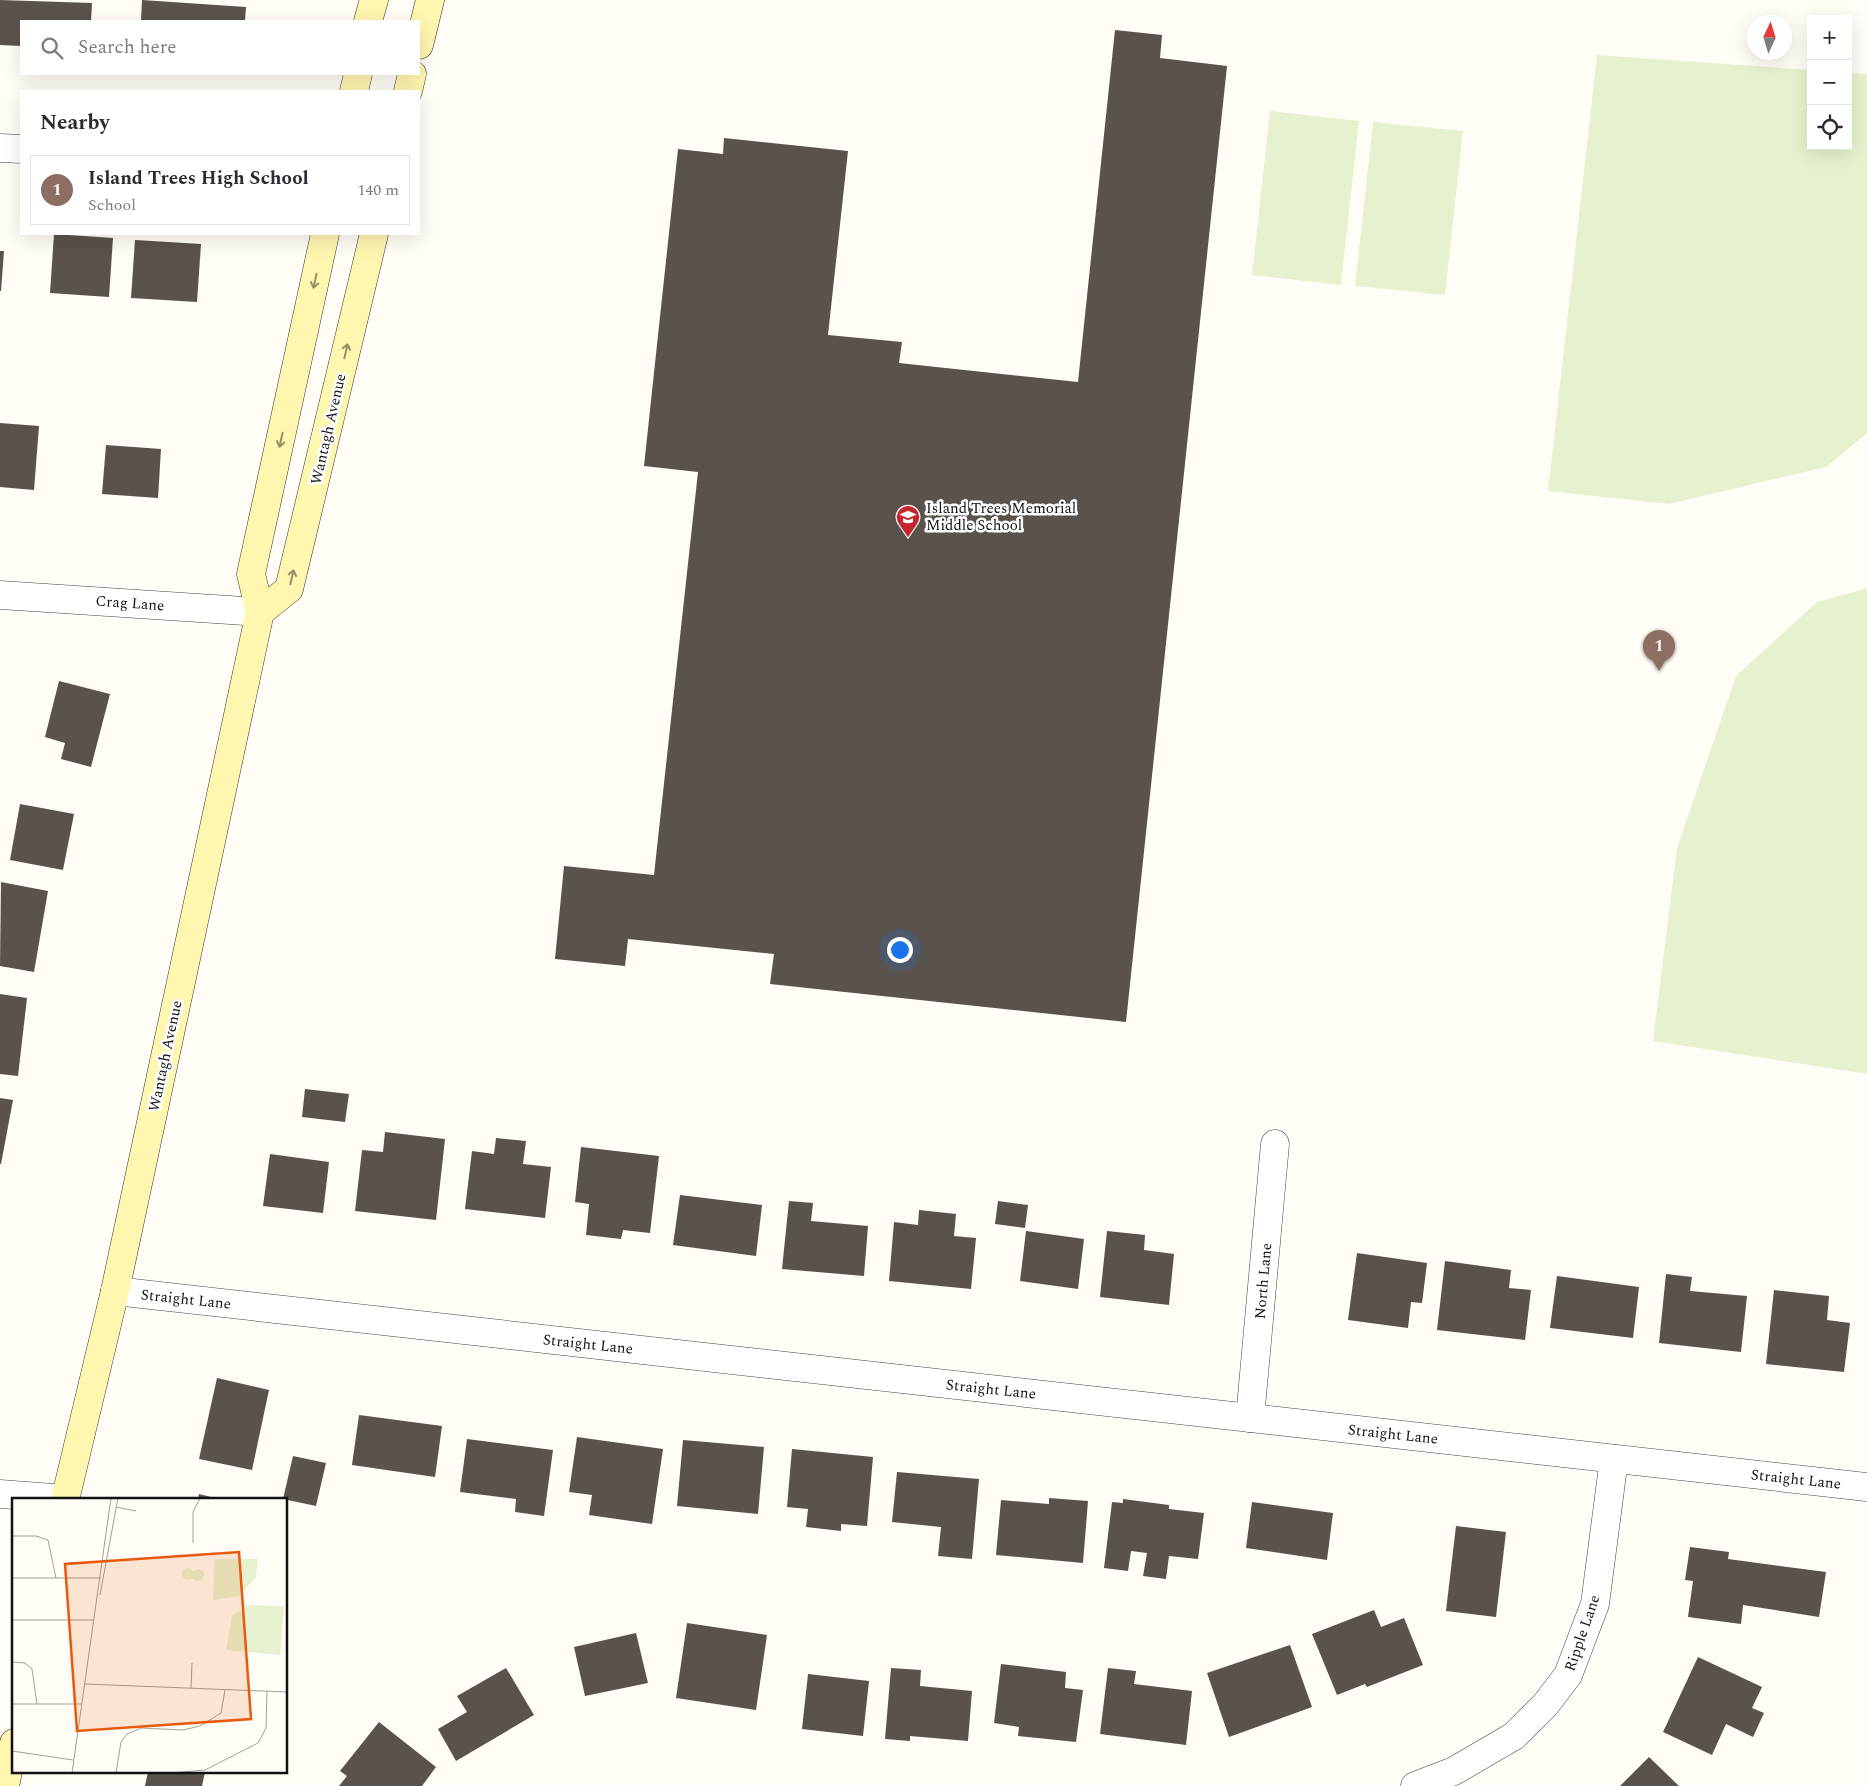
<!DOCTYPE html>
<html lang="en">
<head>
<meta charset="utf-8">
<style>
	:root { --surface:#fff; --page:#f2f2f3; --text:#2b2b33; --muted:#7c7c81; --line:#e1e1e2; --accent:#0f766e }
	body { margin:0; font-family:Spectral,serif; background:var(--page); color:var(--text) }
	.controls { position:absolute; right:15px; top:15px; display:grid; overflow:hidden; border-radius:0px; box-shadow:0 5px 20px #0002 }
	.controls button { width:45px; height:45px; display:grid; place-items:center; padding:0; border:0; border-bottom:1px solid var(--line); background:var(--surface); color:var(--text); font:25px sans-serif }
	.compass { position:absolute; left:1747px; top:15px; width:45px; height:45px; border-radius:50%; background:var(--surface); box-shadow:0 5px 20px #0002; rotate:4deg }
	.you { position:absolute; left:899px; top:949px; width:18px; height:18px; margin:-12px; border:4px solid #fff; border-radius:50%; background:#1a73e8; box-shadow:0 0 0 8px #1a73e833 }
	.badge { display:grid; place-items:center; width:32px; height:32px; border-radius:50%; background:var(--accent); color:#fff; font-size:16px; font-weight:700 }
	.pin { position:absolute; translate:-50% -41px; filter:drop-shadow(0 1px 2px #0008) }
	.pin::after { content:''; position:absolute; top:26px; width:18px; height:15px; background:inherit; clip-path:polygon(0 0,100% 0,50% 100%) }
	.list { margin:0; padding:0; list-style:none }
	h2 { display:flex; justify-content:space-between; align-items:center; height:65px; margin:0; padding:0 20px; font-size:21px }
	h2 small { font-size:16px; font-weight:400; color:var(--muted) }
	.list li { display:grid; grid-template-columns:32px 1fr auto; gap:15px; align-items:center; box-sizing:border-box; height:70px; margin:0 10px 10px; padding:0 10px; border:1px solid var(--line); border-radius:0px }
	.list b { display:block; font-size:19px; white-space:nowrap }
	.list p { margin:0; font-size:16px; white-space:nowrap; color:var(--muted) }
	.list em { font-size:16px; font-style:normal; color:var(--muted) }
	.icon { flex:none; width:28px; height:28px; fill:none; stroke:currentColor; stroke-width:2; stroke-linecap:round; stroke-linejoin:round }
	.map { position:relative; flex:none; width:1867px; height:1786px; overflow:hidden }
	.search { position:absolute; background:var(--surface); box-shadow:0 5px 20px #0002; left:20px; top:20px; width:400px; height:55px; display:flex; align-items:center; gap:12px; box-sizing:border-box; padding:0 18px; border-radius:0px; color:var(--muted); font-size:19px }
	.panel { position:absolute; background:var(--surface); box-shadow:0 5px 20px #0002; left:20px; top:90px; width:400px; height:145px; border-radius:0px }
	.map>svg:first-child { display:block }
</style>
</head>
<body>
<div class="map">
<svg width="1867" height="1786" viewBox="0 0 1867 1786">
	<rect width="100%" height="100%" fill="#fffdf5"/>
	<g fill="#e6f2cf">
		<path d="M1597,55l214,15v76h37v-73l19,1v359l-41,34 -157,37 -121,-13z"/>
		<path d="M1270,111l89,10 -18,164 -89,-10z"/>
		<path d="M1373,122l90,9 -18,164 -90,-9z"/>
		<path d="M1867,588v486l-214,-33 24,-193 59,-172 81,-74z"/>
	</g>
	<g fill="#5a524d">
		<path d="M0,0l92,3 -1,18h-70v25l-21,-1z"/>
		<path d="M142,0l104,7 -1,14h-104z"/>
		<path d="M1115,30l47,5 -2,23 67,8 -101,956 -356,-38 4,-30 -146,-15 -3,27 -70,-7 9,-93 90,9 44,-403 -54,-6 34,-317 45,5 1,-16 124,13 -20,184 74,7 -3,21 179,19z"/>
		<path d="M54,234l59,4 -4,59 -59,-4z"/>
		<path d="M135,240l66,4 -4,58 -66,-4z"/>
		<path d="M0,251h4l-3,40h-1z"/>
		<path d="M0,423l39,3 -5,64 -34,-3z"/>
		<path d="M106,445l55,4 -3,49 -56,-4z"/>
		<path d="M59,681l51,13 -19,73 -30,-8 4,-16 -20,-6z"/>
		<path d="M20,804l54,10 -11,56 -53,-10z"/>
		<path d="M1,882l47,9 -14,81 -34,-6z"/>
		<path d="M0,994l27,4 -9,78 -18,-2z"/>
		<path d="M305,1089l44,5 -4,28 -43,-5z"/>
		<path d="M0,1098l13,2 -12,64h-1z"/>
		<path d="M385,1132l60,7 -9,81 -81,-9 7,-61 21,2z"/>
		<path d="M496,1138l30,3 -3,23 28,3 -6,51 -80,-9 7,-58 22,3z"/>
		<path d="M581,1147l78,9 -9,77 -27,-3 -2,9 -35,-4 3,-31 -14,-2z"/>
		<path d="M270,1154l59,8 -6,51 -60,-7z"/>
		<path d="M680,1195l82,10 -6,51 -83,-11z"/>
		<path d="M789,1201l24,2 -2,18 57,5 -4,50 -82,-7z"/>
		<path d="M998,1201l30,4 -3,23 -30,-4z"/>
		<path d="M919,1210l37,4 -2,22 22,2 -5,51 -82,-8 5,-59 24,3z"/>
		<path d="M1026,1231l58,8 -6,50 -58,-8z"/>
		<path d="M1107,1231l38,4 -1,15 30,4 -5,51 -69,-8z"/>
		<path d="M1357,1253l70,10 -5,40 -11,-1 -3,26 -60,-8z"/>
		<path d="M1445,1261l66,9 -2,18 22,2 -6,50 -88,-10z"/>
		<path d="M1666,1274l26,3 -2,14 57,5 -6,56 -82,-9z"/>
		<path d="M1557,1276l82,11 -6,51 -83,-10z"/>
		<path d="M1774,1290l55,6 -2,24 23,3 -6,49 -78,-8z"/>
		<path d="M217,1378l52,12 -17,80 -53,-11z"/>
		<path d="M359,1415l83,11 -7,51 -83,-12z"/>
		<path d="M577,1437l86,12 -11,75 -63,-9 3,-20 -23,-3z"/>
		<path d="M467,1439l86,11 -9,66 -29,-4 1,-13 -56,-7z"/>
		<path d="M683,1440l81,7 -6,67 -81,-8z"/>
		<path d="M792,1449l81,8 -6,69 -26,-2v7l-35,-4 2,-18 -21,-2z"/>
		<path d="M293,1456l33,7 -10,43 -33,-7z"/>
		<path d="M897,1472l82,7 -7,80 -34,-3 3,-29 -49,-5z"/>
		<path d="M199,1494l20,5v1h-21z"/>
		<path d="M1049,1498l39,3 -5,62 -87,-8 5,-55 48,4z"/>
		<path d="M1123,1499l46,6v4l35,4 -6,46 -29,-3 -3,23 -23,-3 4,-23 -16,-2 -3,20 -24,-3 8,-66 11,1z"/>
		<path d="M1252,1502l81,11 -6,47 -81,-12z"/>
		<path d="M1456,1526l50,6 -10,85 -50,-6z"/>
		<path d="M1690,1547l39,5 -1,7 98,13 -7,45 -76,-12 -2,19 -53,-7 5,-36 -8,-1z"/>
		<path d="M1374,1610l7,17 23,-9 19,47 -56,22 -2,-3 -28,11 -25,-61z"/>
		<path d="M687,1623l80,12 -11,75 -80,-12z"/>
		<path d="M636,1633l12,50 -63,13 -11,-49z"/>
		<path d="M1290,1645l22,62 -83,30 -22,-64z"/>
		<path d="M1698,1657l64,30 -10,21 12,5 -11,24 -27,-13 -14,31 -49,-23z"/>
		<path d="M1001,1664l65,8 -1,16 18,2 -7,52 -58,-6 1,-9 -25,-4z"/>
		<path d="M506,1668l28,47 -78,46 -18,-32 29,-17 -10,-16z"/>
		<path d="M891,1668l30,2 -1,16 52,5 -4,50 -58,-5v5l-25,-2z"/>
		<path d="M1108,1668l28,3 -2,13 58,7 -6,54 -86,-11z"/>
		<path d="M808,1674l61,7 -6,55 -61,-7z"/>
		<path d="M379,1722l57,45 -14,19h-83l8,-10 -7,-5z"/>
		<path d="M1649,1757l30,29h-59z"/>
		<path d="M148,1772h57l-3,14h-57z"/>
	</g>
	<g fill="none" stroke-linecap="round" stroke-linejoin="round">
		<g stroke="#444" stroke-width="29">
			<g id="minor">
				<path d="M0,148l21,1"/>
				<path d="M0,595l260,17"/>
				<path d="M115,1291l1752,196"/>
				<path d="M1250,1418l25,-274"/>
				<path d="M0,1494l66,5"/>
				<path d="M1415,1786l39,-15 60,-35 32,-32 22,-29 27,-71 19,-145"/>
			</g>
		</g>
		<g stroke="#333" stroke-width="29">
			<g id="secondary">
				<path d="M368,21l6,-21"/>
				<path d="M419,45l11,-45"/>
				<path d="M354,91l4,-17"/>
				<path d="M408,91l4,-17"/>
				<path d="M260,612l29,-23 85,-355"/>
				<path d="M65,1500l50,-209 145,-679 -9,-38 74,-340"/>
				<path d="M5,1786l9,-43"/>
			</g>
		</g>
		<use href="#minor" stroke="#fff" stroke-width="28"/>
		<use href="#secondary" stroke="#fff6b0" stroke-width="28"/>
	</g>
	<defs><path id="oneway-shaft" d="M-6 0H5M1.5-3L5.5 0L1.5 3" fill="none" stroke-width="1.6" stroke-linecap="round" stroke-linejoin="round" transform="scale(1.25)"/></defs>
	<g stroke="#948f68">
		<use href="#oneway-shaft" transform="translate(315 281) rotate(102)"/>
		<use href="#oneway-shaft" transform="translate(346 351) rotate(-77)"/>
		<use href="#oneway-shaft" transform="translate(281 440) rotate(102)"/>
		<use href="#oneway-shaft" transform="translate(292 577) rotate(-77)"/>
	</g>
	<defs>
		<g id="school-pin" transform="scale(1.25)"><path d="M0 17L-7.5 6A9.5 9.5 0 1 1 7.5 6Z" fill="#c4262e" stroke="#fff"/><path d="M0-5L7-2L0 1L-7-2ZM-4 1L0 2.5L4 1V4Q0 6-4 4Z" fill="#fff"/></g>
	</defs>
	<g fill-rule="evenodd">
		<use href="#school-pin" x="908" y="517"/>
	</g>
	<g text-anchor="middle" stroke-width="5" stroke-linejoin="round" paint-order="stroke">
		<g font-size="15" fill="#111" stroke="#fff">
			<text transform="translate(328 429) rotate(-77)" y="5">Wantagh Avenue</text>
			<text transform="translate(130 603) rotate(4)" y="5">Crag Lane</text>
			<text transform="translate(165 1056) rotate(-78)" y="5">Wantagh Avenue</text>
			<text transform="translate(1263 1281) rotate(-85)" y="5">North Lane</text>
			<text transform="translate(186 1299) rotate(6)" y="5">Straight Lane</text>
			<text transform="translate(588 1344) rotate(6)" y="5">Straight Lane</text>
			<text transform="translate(991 1389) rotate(6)" y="5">Straight Lane</text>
			<text transform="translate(1393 1434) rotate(6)" y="5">Straight Lane</text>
			<text transform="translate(1796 1479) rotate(6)" y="5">Straight Lane</text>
			<text transform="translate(1582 1633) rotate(-71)" y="5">Ripple Lane</text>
		</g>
		<g font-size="15" fill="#111" stroke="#fff" text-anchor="start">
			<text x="926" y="513">Island Trees Memorial<tspan x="926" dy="17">Middle School</tspan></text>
		</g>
	</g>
	<g transform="translate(12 1498)">
		<rect width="275" height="275" fill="#fffdf5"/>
		<path d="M203,61h43l-2,18 -17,19 -26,4zM170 76a6 6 0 1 1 12 0a6 6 0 1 1-12 0ZM180 77a6 6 0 1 1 12 0a6 6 0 1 1-12 0ZM236,107l36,1 -4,49 -54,-5 6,-34z" fill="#e6f2cf"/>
		<path fill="none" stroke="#a09f9a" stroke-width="1" d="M104,9l20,4M0,38h24l12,4 8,38M181,45v-31l7,-14M0,80h89M88,97l18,-97M0,122h82M0,164l13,1 7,6 5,35M73,186l202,8M179,190l1,-25M0,206h69M0,253l61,9M60,275l39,-275M104,275l5,-31 6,-8 14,-6 42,2 17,-4 21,-13 4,-23M159,275l34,-3 53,-27 8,-15 1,-37"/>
		<path fill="#e8590c" fill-opacity="0.15" stroke="#e8590c" stroke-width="2.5" d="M227,54l12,167 -174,12 -12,-167z"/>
		<rect width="275" height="275" fill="none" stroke="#111" stroke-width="2.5"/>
	</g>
</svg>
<div class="controls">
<button>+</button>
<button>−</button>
<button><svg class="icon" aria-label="locate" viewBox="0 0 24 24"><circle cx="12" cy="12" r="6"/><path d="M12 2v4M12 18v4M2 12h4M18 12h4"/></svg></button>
</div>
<svg class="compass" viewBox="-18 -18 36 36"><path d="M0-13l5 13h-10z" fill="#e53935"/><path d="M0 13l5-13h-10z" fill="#7c7c81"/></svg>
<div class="you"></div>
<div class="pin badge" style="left:1659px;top:671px;background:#8d6e63">1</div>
<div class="search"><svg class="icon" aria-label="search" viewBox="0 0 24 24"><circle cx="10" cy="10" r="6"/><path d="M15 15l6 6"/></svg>Search here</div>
<section class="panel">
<h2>Nearby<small></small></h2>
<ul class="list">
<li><span class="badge" style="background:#8d6e63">1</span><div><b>Island Trees High School</b><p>School</p></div><em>140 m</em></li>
</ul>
</section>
</div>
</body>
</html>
